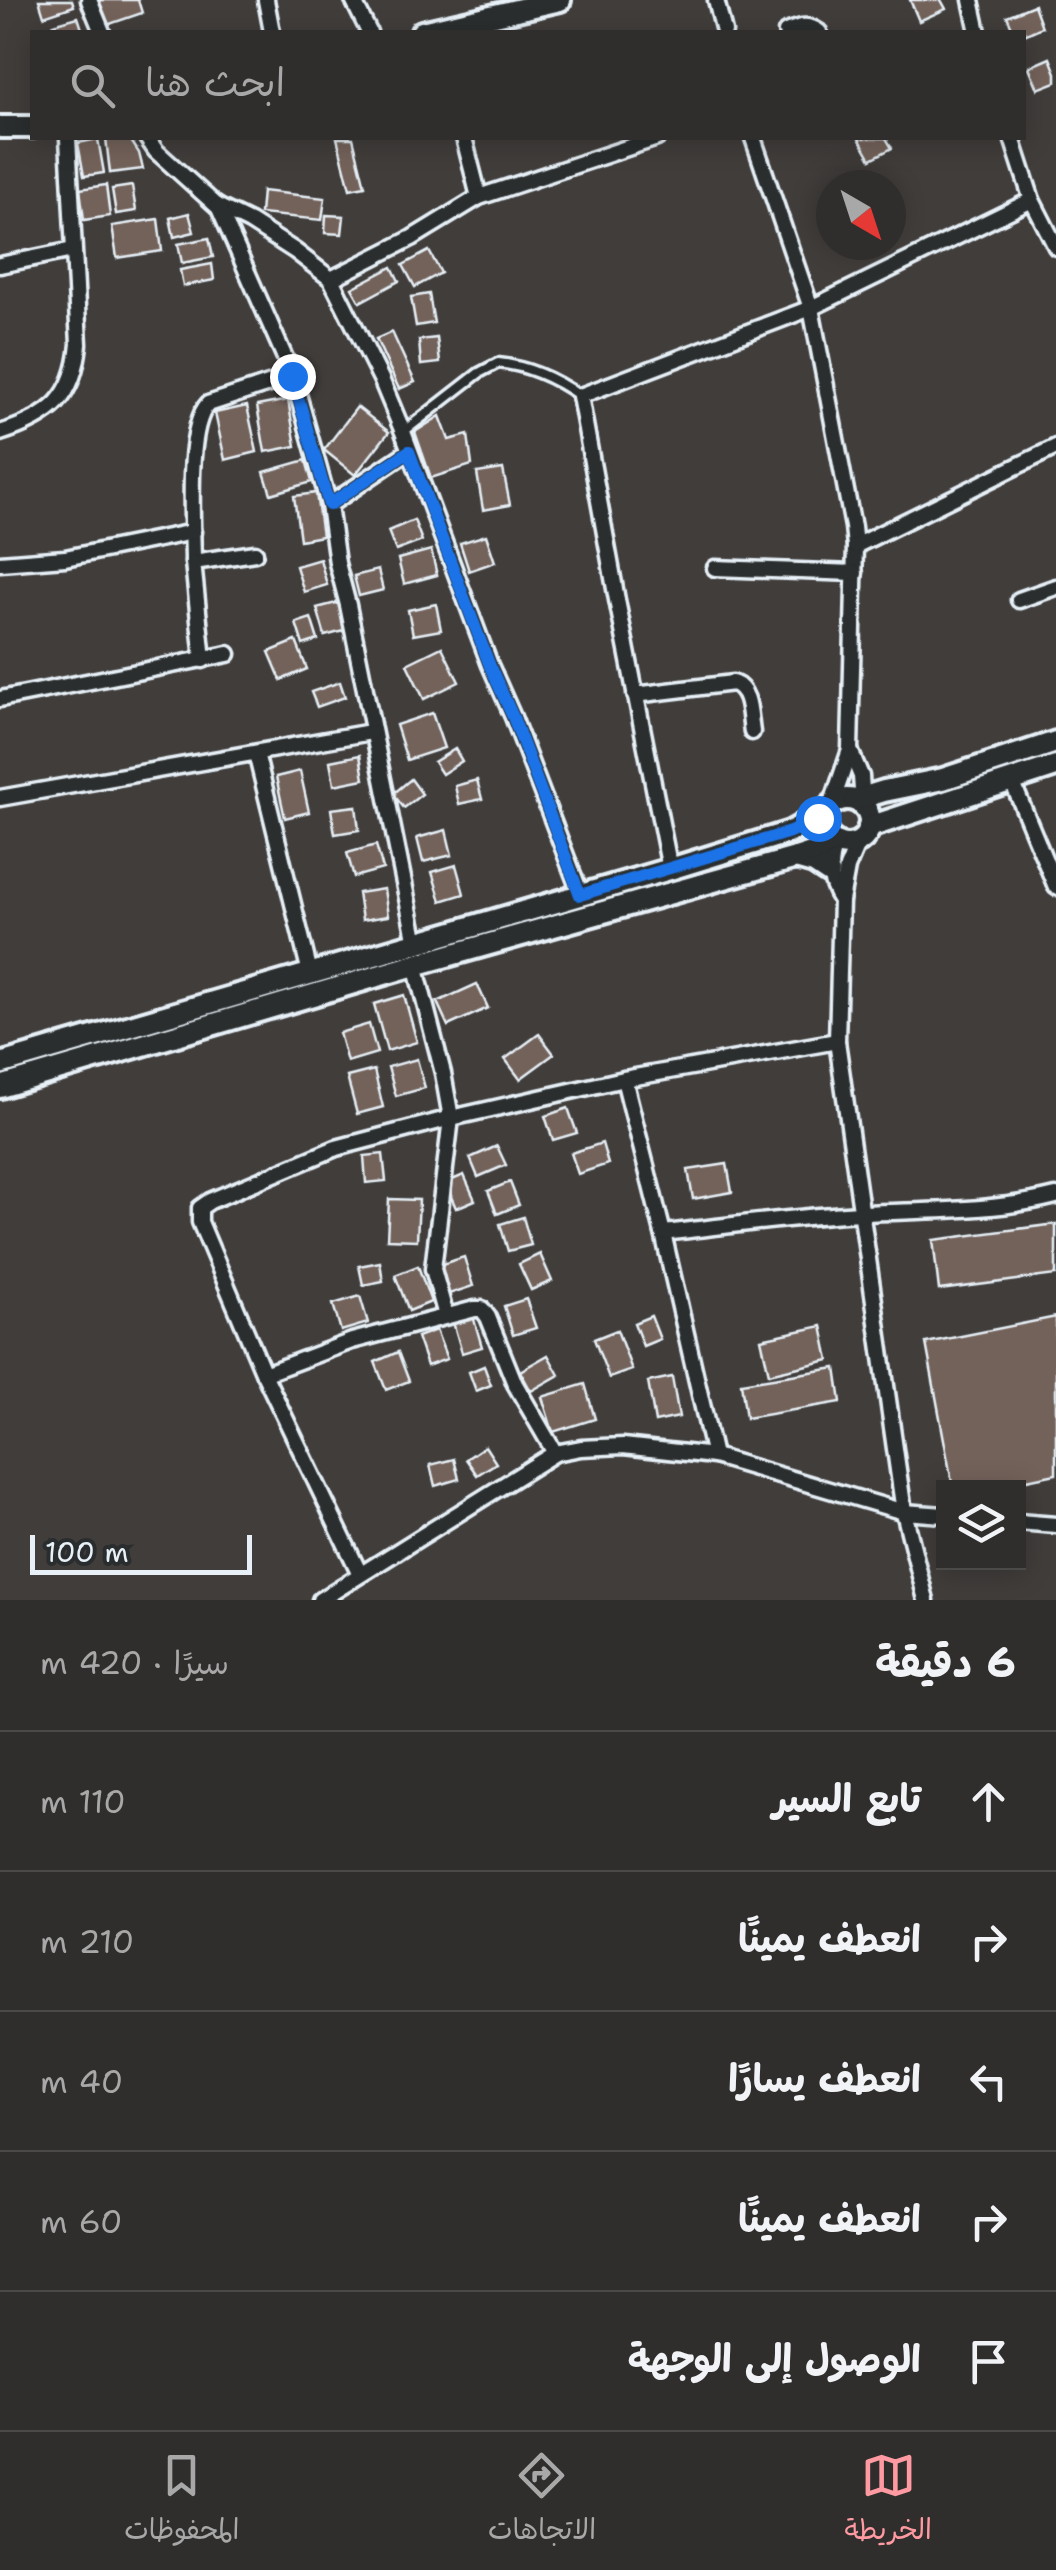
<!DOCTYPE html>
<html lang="ar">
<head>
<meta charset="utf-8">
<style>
	:root { --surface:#302e2c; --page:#383634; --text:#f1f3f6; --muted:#a8a8a9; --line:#4b4a48; --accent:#ff9aa2 }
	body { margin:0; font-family:"Shantell Sans","Playpen Sans Arabic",sans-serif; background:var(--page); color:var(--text); direction:rtl }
	.controls { position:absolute; right:30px; bottom:30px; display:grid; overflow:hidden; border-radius:0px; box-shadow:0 5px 25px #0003 }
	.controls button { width:90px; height:90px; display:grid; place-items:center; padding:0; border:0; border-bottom:2px solid var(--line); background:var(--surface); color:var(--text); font:50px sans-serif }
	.compass { position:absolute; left:816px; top:170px; width:90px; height:90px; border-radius:50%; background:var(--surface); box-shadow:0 5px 25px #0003; rotate:141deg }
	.scale { position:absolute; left:30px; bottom:25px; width:222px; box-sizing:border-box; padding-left:10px; border:5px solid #e8f1f8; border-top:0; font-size:28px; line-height:35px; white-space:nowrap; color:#e8f1f8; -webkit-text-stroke:8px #2a2d2e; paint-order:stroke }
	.stop { position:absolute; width:30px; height:30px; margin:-22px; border:8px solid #1a73e8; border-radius:50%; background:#fff }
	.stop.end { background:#1a73e8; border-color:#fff; box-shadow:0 2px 10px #0008 }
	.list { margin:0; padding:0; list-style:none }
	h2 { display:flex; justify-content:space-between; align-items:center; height:130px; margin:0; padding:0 40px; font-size:42px }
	h2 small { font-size:32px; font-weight:400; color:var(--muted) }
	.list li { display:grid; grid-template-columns:65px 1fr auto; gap:30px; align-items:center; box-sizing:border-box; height:140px; padding:0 40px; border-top:2px solid var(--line) }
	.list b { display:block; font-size:38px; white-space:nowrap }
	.list em { font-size:32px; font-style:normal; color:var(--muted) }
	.icon { flex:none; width:55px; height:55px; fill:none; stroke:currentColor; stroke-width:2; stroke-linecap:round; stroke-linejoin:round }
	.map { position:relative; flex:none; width:1056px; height:1600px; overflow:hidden; direction:ltr }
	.search { position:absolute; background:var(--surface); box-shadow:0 5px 25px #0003; left:30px; right:30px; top:30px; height:110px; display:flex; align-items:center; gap:25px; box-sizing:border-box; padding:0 35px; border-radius:0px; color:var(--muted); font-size:38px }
	.sheet { height:830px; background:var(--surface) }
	nav { display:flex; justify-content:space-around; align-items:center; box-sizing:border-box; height:140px; border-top:2px solid var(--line); background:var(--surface); font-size:28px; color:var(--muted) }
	nav a { display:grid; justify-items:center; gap:5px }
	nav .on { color:var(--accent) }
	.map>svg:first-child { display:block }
</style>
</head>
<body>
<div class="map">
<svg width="1056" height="1600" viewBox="0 0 1056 1600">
	<rect width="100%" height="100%" fill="#403d3b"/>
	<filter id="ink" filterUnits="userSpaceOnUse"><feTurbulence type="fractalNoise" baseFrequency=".01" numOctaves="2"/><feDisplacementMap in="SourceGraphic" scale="20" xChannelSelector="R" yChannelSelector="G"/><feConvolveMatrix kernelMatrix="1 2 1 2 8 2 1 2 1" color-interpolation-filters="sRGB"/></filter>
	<g filter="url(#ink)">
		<g fill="#73625a" stroke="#e8f1f8" stroke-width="2.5">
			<path d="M39,0h33l2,6 -30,10z"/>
			<path d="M99,0h39l4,13 -35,12z"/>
			<path d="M910,0h31l5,9 -27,12z"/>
			<path d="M1034,5l8,22 -18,8v-3h-10l-7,-16z"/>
			<path d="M78,17l5,15h-27l-3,-8z"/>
			<path d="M1050,58l6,15v9l-18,7 -9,-22z"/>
			<path d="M106,138l24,1 9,14 4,16 -33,4z"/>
			<path d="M337,138h16l12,48 -15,3z"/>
			<path d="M859,138h27l6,10 -21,11z"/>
			<path d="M98,139l6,34 -20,3 -6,-33z"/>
			<path d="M106,185l4,31 -26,4 -4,-31z"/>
			<path d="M132,186l4,25 -20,3 -4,-25z"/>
			<path d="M262,191l63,7 -3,22 -62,-6z"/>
			<path d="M891,198l9,21 -9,3z"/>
			<path d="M189,213l5,19 -20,5 -4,-19z"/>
			<path d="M326,215l18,1 -2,18 -17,-1z"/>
			<path d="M158,219l4,32 -45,7 -5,-32z"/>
			<path d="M209,238l4,19 -31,6 -4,-19z"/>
			<path d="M429,251l12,22 -26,14 -12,-22z"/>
			<path d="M212,264l2,16 -31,6 -3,-16z"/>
			<path d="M392,267l7,14 -39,21 -8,-14z"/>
			<path d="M429,294l5,29 -18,3 -5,-29z"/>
			<path d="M392,332l23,50 -16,7 -23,-50z"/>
			<path d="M437,338l3,25 -19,2 -2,-25z"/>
			<path d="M288,400l8,46 -31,6 -8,-46z"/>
			<path d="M247,406l10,46 -32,8 -10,-47z"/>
			<path d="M357,407l32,25 -34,43 -31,-25z"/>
			<path d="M440,416l9,24 19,-5 4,30 -41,13 -16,-46z"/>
			<path d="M306,460l6,22 -41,12 -7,-22z"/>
			<path d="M503,469l7,36 -27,5 -6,-37z"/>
			<path d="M316,493l6,43 -22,4 -6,-44z"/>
			<path d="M414,520l8,21 -26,10 -8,-20z"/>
			<path d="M486,535l9,27 -26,9 -9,-28z"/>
			<path d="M431,550l6,25 -33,9 -6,-25z"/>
			<path d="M320,559l7,26 -23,7 -8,-26z"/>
			<path d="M378,570l5,20 -24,6 -5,-20z"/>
			<path d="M340,602l7,28 -22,6 -8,-28z"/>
			<path d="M436,604l5,26 -28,5 -5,-25z"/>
			<path d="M311,618l7,22 -15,5 -7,-22z"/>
			<path d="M296,641l11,28 -26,11 -12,-28z"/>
			<path d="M442,647l17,35 -35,17 -17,-35z"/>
			<path d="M340,682l5,15 -28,10 -6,-15z"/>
			<path d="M432,713l12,35 -37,12 -11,-35z"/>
			<path d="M455,749l7,12 -20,13 -8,-12z"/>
			<path d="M360,755l4,24 -30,6 -4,-24z"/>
			<path d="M300,771l9,41 -24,6 -9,-41z"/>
			<path d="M411,779l11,15 -18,14 -11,-14z"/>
			<path d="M477,780l5,19 -23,5 -4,-18z"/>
			<path d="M356,806l3,24 -24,4 -4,-25z"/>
			<path d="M446,830l6,25 -29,7 -6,-24z"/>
			<path d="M376,845l7,24 -29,8 -7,-24z"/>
			<path d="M456,865l8,29 -23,7 -9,-29z"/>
			<path d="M384,889l4,27 -26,4 -4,-27z"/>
			<path d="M477,984l11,24 -40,18 -11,-24z"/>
			<path d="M404,995l13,47 -30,9 -13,-47z"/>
			<path d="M369,1024l8,29 -30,9 -8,-29z"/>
			<path d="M539,1034l15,20 -34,25 -15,-20z"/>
			<path d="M417,1059l8,29 -29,8 -8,-29z"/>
			<path d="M374,1070l9,37 -26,7 -10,-37z"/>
			<path d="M568,1108l9,25 -24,7 -8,-24z"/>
			<path d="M602,1143l6,21 -30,10 -7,-21z"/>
			<path d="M497,1146l9,19 -28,12 -8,-19z"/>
			<path d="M383,1154l3,27 -20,2 -2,-27z"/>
			<path d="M727,1164l5,28 -39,7 -5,-29z"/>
			<path d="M464,1175l11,25 -19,8 -11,-25z"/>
			<path d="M510,1182l9,23 -22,9 -9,-23z"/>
			<path d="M389,1199l30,1 -2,40 -30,-1z"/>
			<path d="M523,1217l8,28 -23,6 -8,-27z"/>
			<path d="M1056,1224v51l-117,15 -6,-50z"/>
			<path d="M540,1254l12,27 -21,9 -12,-26z"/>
			<path d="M464,1257l9,29 -27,9 -10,-29z"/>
			<path d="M380,1262l3,19 -20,4 -4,-19z"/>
			<path d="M418,1266l13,36 -22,9 -14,-36z"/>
			<path d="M360,1296l8,27 -27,8 -8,-27z"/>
			<path d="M526,1299l10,29 -23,7 -9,-29z"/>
			<path d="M473,1316l9,31 -20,6 -9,-31z"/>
			<path d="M651,1316l9,23 -17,7 -9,-23z"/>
			<path d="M1056,1317v157l-68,14h-35l-27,-145z"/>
			<path d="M822,1326l7,34 -60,14 -8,-35z"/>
			<path d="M436,1330l11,29 -20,7 -10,-29z"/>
			<path d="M617,1330l15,40 -23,8 -15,-39z"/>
			<path d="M398,1352l11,29 -23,9 -11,-28z"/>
			<path d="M548,1355l11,20 -28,16 -11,-20z"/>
			<path d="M484,1366l7,19 -15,6 -7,-19z"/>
			<path d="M836,1368l5,34 -95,16 -5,-35z"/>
			<path d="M672,1377l7,40 -24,5 -7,-40z"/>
			<path d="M585,1384l10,35 -42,13 -11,-35z"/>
			<path d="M485,1446l11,17 -19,12 -11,-16z"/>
			<path d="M454,1459l5,20 -24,7 -5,-21z"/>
		</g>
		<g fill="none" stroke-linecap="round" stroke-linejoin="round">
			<g stroke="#e8f1f8" stroke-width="15">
				<path id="lane" d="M403,432l76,-59 19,-10c30,3 58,16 82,33"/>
			</g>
			<g stroke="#e8f1f8" stroke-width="21">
				<g id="street">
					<path d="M89,0l13,32"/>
					<path d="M266,0l6,32"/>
					<path d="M353,0l16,32"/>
					<path d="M716,0l8,32"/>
					<path d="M971,0l7,32"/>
					<path d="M786,32c14,-5 21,-9 33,0"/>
					<path d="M147,138l9,13 61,55 33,16 45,29 36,28 50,100 22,53 87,233 23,52 68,178"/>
					<path d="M464,138l15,59"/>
					<path d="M753,138l58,170 42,219 2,19 -5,204 -19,56"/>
					<path d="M1012,138l20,62 24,47"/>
					<path d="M218,206l75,170 36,129"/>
					<path d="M0,265l73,-15"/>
					<path d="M331,279l81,-41 67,-41 178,-59"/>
					<path d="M0,433c51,-16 74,-35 79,-89l-11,-206"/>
					<path d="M409,451l-80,54 8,58 11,42 68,338"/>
					<path d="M855,546l201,-99"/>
					<path d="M255,553l-62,9c0,-36 -8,-134 15,-158l85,-28"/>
					<path d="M193,562l10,98"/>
					<path d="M0,563l65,-5 128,-26"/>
					<path d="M715,568l140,5"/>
					<path d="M1019,600l37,-13"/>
					<path d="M635,695l98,-12c18,7 16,31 19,49"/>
					<path d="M0,699l228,-45"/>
					<path d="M850,750l11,26 2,28"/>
					<path d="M256,753l54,220"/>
					<path d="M1012,781l44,106"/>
					<path d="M0,798l371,-66"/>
					<path d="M836,842c-9,21 -8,39 5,59"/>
					<path d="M858,842l-11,26 -6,33 -4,140 67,471 22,88"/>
					<path d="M670,869l-53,-269 -37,-204 231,-88 221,-108"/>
					<path d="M415,965l28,108 8,45 -18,151 13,47"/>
					<path d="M624,1079l39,154 51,223"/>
					<path d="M663,1233c66,-7 133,-17 200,-20 64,-3 130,-1 193,-17"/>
					<path d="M264,1374l88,-33 123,-32h7l6,8 27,67 40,69"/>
					<path d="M1018,1522l38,3"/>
					<path d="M360,1574l-96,-200 -64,-152v-14l10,-7 126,-53 115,-30 173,-39 213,-38"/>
					<path d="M320,1600l235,-147 26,-5 42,-2 91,10 190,56 40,3"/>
				</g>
			</g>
			<g stroke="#e8f1f8" stroke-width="28">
				<g id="secondary">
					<path d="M422,32l138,-32"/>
					<path d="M0,127h32"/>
					<circle cx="847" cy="822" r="23"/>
					<path d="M855,800l29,-9 59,-12 113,-37"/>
					<path d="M869,827l187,-61"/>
					<path d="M796,858l18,5 15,10"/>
					<path d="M0,1064l670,-195 120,-37 37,-21"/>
					<path d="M0,1087l415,-122 381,-107 18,-6 20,-10"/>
				</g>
			</g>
			<use href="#lane" stroke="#2a2d2e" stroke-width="8"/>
			<use href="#street" stroke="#2a2d2e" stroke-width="14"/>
			<use href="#secondary" stroke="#2a2d2e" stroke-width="20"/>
		</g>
	</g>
	<g fill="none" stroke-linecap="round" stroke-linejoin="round" filter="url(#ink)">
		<path stroke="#1a73e8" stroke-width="12" d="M292,376l37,129 80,-54 81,215 23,51 67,178 210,-63 28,-14"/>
	</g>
</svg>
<div class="controls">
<button><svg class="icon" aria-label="layers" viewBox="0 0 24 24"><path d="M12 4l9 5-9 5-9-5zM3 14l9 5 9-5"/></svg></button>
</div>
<svg class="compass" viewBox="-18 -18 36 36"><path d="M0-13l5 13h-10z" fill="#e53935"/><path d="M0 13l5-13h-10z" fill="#a8a8a9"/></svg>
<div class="scale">100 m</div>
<div class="stop" style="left:818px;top:818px"></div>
<div class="stop end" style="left:292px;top:376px"></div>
<div class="search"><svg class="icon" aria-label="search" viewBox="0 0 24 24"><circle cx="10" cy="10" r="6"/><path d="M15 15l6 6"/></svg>ابحث هنا</div>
</div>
<section class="sheet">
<h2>6 دقيقة<small>سيرًا · 420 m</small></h2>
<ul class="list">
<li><svg class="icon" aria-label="ahead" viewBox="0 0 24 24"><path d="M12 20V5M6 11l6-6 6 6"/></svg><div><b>تابع السير</b></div><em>110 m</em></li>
<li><svg class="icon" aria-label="right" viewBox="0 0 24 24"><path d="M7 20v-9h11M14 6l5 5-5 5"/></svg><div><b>انعطف يمينًا</b></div><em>210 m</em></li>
<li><svg class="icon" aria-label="left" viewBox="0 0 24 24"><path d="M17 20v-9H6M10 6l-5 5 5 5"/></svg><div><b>انعطف يسارًا</b></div><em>40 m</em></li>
<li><svg class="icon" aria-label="right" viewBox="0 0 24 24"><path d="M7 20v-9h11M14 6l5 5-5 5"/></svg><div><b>انعطف يمينًا</b></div><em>60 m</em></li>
<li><svg class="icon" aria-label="arrive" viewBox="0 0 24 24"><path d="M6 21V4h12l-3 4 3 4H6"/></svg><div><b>الوصول إلى الوجهة</b></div></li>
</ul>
</section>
<nav>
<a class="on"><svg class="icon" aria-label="map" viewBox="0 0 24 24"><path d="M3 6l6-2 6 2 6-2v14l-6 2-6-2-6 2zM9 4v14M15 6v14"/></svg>الخريطة</a>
<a><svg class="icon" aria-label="directions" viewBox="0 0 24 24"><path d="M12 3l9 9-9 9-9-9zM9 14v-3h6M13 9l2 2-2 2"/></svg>الاتجاهات</a>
<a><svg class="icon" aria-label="saved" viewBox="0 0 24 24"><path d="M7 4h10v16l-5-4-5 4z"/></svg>المحفوظات</a>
</nav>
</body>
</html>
